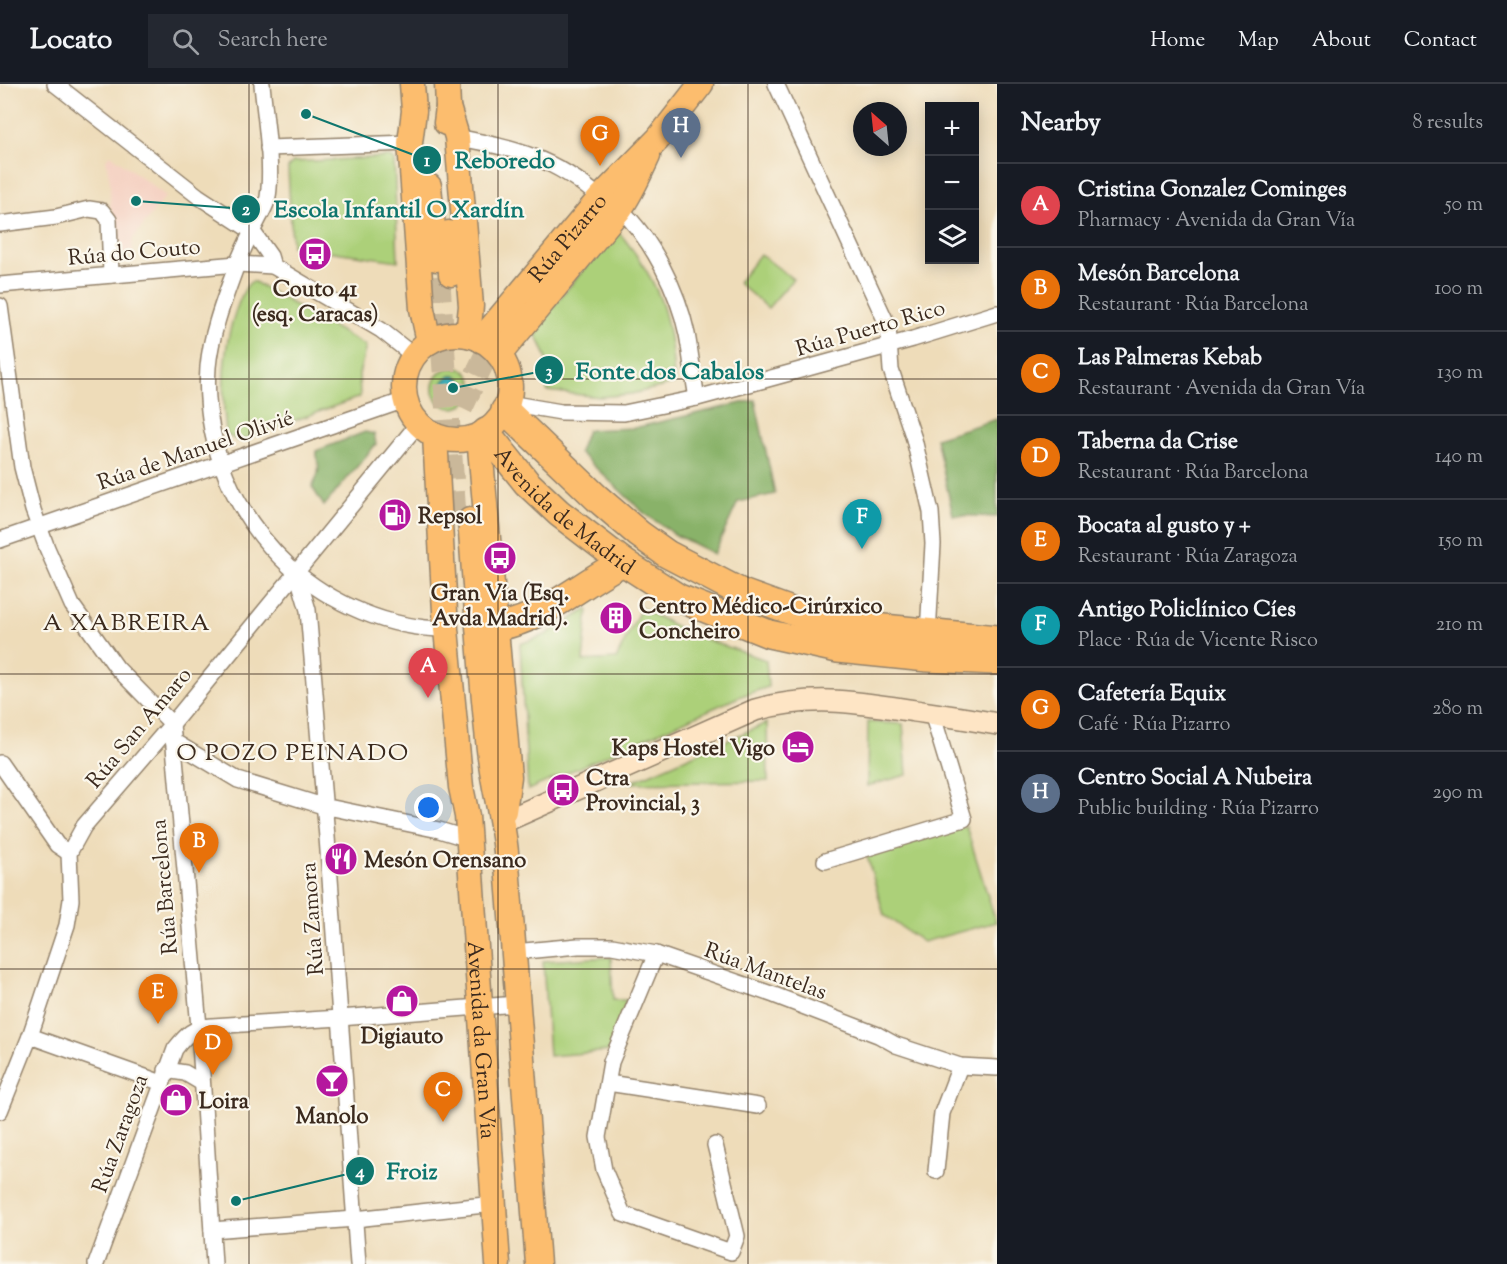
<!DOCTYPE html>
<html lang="en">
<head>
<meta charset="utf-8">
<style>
	:root { --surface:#171b24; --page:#242831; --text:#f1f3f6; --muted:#9ea1a6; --line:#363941; --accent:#d93025 }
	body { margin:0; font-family:"Sorts Mill Goudy",serif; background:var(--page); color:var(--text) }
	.controls { position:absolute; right:18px; top:18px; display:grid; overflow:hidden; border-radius:0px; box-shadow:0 3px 15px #0003 }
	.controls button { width:54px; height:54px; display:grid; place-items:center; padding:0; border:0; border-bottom:2px solid var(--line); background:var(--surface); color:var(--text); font:30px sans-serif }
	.compass { position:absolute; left:853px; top:18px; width:54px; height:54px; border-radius:50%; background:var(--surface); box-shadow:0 3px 15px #0003; rotate:333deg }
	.you { position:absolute; left:429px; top:724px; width:21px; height:21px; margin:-15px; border:4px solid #fff; border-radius:50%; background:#1a73e8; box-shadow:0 0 0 9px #1a73e833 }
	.badge { display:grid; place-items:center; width:39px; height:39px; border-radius:50%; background:var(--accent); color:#fff; font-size:20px; font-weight:700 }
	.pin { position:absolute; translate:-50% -50px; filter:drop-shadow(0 2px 3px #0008) }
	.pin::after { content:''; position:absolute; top:32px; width:21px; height:18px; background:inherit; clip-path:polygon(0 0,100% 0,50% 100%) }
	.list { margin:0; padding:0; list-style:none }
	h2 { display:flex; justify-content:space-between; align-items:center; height:78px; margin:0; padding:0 24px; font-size:26px }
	h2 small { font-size:20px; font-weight:400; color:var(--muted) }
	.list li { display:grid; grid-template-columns:39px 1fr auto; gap:18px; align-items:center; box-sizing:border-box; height:84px; padding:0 24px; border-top:2px solid var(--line) }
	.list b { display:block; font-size:22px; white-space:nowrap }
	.list p { margin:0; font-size:20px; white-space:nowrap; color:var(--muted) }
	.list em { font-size:20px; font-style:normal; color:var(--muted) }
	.icon { flex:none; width:33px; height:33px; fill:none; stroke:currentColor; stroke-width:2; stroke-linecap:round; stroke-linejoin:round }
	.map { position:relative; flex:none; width:997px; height:1180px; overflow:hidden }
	header { display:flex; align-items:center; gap:36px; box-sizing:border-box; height:84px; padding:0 30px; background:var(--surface); border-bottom:2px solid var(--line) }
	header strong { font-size:28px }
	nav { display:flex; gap:33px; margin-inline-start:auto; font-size:21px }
	.search { width:420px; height:54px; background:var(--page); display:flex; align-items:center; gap:15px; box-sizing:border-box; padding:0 21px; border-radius:0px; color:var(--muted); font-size:22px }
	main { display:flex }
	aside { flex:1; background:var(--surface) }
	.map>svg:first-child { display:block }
</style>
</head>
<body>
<header>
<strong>Locato</strong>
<div class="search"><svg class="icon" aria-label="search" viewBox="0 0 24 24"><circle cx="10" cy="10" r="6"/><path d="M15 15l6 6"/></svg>Search here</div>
<nav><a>Home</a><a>Map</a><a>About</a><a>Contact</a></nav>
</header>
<main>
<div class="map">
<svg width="997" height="1180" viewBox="0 0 997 1180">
	<rect width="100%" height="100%" fill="#fbf7ec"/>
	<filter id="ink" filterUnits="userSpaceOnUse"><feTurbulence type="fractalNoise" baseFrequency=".0167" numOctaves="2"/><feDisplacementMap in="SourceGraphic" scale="12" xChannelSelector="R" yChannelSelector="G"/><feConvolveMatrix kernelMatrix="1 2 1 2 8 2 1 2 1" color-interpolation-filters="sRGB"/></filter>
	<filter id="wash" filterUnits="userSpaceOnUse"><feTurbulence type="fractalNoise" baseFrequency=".008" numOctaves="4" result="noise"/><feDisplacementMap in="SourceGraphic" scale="24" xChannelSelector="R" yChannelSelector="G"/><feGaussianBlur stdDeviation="1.35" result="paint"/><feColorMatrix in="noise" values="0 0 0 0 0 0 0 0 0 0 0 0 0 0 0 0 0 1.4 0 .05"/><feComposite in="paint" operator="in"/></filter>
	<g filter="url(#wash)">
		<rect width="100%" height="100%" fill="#eedcb9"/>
		<path fill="#f5d2c3" d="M110,70l56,42 -34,44 1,16 -19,1 -1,-44 -3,-6v-25l-4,-22z"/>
		<g fill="#acd079" stroke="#747d4c" stroke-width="1.5" fill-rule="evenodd">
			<path d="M390,73l4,3 4,101 -106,-15 -4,-78 5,-6z"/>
			<path d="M617,146c43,51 55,87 57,154l-43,10 -31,3 -53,-6c3,-27 0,-38 -14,-61z"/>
			<path d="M760,170l33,25 -25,29 -30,-25z"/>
			<path d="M251,198h4l111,64 -7,28 1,23 -122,44 -11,-6 -1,-3c-5,-44 -4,-88 13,-130 4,-8 5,-15 12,-20z"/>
			<path d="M450,283c42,1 18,58 -10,36 -14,-12 -6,-31 10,-36zM452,292l7,1 5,10 -2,7 -19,-1 -1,-7z"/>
			<path d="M641,524l49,26 76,26 2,27 -27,9 -213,94 -8,-146 25,-9 43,-26 -5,52 33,-2z"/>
			<path d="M868,638l35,2 4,51 -40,11z"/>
			<path d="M767,639l1,58 -139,2z"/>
			<path d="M966,742l30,96 -73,20 -39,-27 -17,-59z"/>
			<path d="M611,873l2,43h14l-18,51 -60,5 -6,-95z"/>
		</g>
		<g fill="#89b269" stroke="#626e44" stroke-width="1.5">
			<path d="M755,316l20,94 -37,8 -24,52 -38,-19 -32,-22 -65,-61 8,-22 47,-2z"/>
			<path d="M997,335v98l-44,-2 -17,-77z"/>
			<path d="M365,348l9,2 2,10 -52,62 -12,-19c8,-13 8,-20 4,-36z"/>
		</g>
		<circle fill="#3daeb8" stroke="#3c6c6b" stroke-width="1.5" cx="453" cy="303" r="11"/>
	</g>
	<g filter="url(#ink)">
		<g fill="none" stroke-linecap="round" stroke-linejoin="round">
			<g stroke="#cab89a" stroke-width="24" stroke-dasharray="24 12" stroke-linecap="butt">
				<path d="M438,192l17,247"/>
				<path d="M461,324l26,-55 21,-25"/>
			</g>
			<g stroke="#94836c" stroke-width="18">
				<g id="street">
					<path d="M55,0l143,112 55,36 17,24 3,10 108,64 33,26"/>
					<path d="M262,0c3,35 11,79 6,113 -1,7 -6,15 -9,21 -8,16 -17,32 -23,49 -12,33 -25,66 -28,100 -5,76 26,148 81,199 42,38 100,63 157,63"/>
					<path d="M776,0l112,242 3,44 23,69 17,73 2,32 -5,90"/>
					<path d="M457,53c58,12 97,20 143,61"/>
					<path d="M268,64l142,-5"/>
					<path d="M620,125c32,30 58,82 67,125 4,21 6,43 10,64"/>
					<path d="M0,140l56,-7 33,-8 13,2 7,9 2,55"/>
					<path d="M0,201l237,-21 36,2"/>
					<path d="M0,222l22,161 11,43 14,38 25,57 45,63 55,56"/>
					<path d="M508,319l53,9 63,1 73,-15 67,-18 149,-41 84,-26"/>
					<path d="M0,456l405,-140"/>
					<path d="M297,489l11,37 19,227 31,427"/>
					<path d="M172,640l27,303 15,237"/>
					<path d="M173,657l65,39 85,26 116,24 30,9"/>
					<path d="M0,679l57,82 12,8"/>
					<path d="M825,777l139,-42 -32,-106"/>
					<path d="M514,868l64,-6h34l44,8 118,41 104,40 18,10 64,21 37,2"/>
					<path d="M656,870l-45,108 -13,75 6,33 19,44 108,38 6,-16 -22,-91"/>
					<path d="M30,952l132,47"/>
					<path d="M166,986l19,3 17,10"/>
					<path d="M608,999l150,23"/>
					<path d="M0,1027l30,-75 37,-111 4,-25 -2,-47 15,-27 88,-102 246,-300"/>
					<path d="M936,1087l6,-58 18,-47"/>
					<path d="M212,1146l143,-11 139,-15"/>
					<path d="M96,1180l79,-215c11,-14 18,-22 37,-23l128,-8 177,-14"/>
				</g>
			</g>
			<g stroke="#94836c" stroke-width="24">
				<path id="secondary" d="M503,738l252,-112c58,-16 101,-8 160,1 27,4 55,8 82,13"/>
			</g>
			<g stroke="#94836c" stroke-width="27">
				<g id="primary">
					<path d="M412,0l2,27 -4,32 12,166 7,33"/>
					<path d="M448,23l9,30 14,169 -3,29"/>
					<path d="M446,39l2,-16 -1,-23"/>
					<path d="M429,102l7,73"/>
					<path d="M449,149l2,41"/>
					<circle cx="457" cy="303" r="53"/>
					<path id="s1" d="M481,256l119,-142 58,-59 43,-55"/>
					<path d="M499,271l121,-146c12,-17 19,-34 28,-53"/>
					<path id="s2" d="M435,352l11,193 15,158 6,29 31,448"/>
					<path d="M479,352l30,341 -5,34"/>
					<path d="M470,436c6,73 10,147 18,220 3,38 14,74 18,112l32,412"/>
				</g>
			</g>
			<g stroke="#94836c" stroke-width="30">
				<g id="highway">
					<path d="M505,326l92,88 42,36 28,20 75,39 66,24 34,7 155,15"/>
					<path id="s3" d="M486,348l41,51 32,30 64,49 56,36 90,36 69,15 89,9 70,3"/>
					<path d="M496,543c49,-8 84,-43 127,-65"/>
				</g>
			</g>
			<use href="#street" stroke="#fff" stroke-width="15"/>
			<use href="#secondary" stroke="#fee5c5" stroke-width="21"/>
			<use href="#primary" stroke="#fcbd6e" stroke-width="24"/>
			<use href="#highway" stroke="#fcbd6e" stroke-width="27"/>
		</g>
	</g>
	<path fill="none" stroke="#3b2a1e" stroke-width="1.5" stroke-opacity="0.55" d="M249,0v1180M498,0v1180M748,0v1180M0,295h997M0,590h997M0,885h997"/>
	<defs>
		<g id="bus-disc" transform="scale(1.725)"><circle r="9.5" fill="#b5179e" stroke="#fbf7ec"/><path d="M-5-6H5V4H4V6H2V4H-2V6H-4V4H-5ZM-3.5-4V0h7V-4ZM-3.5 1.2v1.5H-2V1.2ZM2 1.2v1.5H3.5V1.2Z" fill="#fff"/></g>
		<g id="fuel-disc" transform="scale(1.725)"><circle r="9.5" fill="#b5179e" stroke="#fbf7ec"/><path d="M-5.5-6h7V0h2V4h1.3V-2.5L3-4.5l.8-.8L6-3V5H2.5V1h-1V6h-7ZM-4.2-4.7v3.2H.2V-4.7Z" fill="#fff"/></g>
		<g id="building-disc" transform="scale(1.725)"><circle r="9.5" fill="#b5179e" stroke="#fbf7ec"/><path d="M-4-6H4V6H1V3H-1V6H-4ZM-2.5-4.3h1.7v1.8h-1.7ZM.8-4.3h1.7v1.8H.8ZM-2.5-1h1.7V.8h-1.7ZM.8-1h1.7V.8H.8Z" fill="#fff"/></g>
		<g id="hotel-disc" transform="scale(1.725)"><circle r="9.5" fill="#b5179e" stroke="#fbf7ec"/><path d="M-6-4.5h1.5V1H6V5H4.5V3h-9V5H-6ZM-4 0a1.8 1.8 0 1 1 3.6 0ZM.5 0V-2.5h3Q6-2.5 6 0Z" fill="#fff"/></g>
		<g id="restaurant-disc" transform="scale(1.725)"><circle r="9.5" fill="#b5179e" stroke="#fbf7ec"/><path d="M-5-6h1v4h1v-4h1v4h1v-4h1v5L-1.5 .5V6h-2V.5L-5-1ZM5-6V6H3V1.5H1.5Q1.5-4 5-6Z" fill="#fff"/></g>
		<g id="shop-disc" transform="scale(1.725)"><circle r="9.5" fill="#b5179e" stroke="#fbf7ec"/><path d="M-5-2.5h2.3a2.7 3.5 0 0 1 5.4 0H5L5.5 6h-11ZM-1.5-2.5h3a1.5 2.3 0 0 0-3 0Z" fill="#fff"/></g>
		<g id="bar-disc" transform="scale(1.725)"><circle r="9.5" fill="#b5179e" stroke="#fbf7ec"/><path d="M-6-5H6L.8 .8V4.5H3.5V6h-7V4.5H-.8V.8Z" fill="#fff"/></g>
	</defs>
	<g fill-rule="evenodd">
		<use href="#bus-disc" x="315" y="170"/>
		<use href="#fuel-disc" x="395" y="431"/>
		<use href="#bus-disc" x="500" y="474"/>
		<use href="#building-disc" x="616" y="534"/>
		<use href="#hotel-disc" x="798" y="663"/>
		<use href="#bus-disc" x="563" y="706"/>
		<use href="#restaurant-disc" x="341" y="775"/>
		<use href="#shop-disc" x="402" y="917"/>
		<use href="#bar-disc" x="332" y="997"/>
		<use href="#shop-disc" x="176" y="1016"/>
	</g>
	<g text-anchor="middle" stroke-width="4.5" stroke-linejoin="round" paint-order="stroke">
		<g font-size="22" fill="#3b2a1e" stroke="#fbf7ec">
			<text dy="8" stroke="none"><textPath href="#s1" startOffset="134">Rúa Pizarro</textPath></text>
			<text transform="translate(134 167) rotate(-5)" y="8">Rúa do Couto</text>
			<text transform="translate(870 243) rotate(-16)" y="8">Rúa Puerto Rico</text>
			<text transform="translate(195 365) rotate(-19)" y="8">Rúa de Manuel Olivié</text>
			<text dy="8" stroke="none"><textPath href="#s3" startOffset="112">Avenida de Madrid</textPath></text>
			<text transform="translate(138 643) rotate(-50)" y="8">Rúa San Amaro</text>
			<text transform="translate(163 803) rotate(-95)" y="8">Rúa Barcelona</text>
			<text transform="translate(311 835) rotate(-94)" y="8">Rúa Zamora</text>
			<text transform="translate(766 886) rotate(20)" y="8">Rúa Mantelas</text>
			<text dy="8" stroke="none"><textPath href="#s2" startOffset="606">Avenida da Gran Vía</textPath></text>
			<text transform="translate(119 1049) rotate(-70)" y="8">Rúa Zaragoza</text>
		</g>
		<g font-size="22" font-weight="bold" fill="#3b2a1e" stroke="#fbf7ec" text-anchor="start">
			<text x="315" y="212" text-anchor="middle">Couto 41<tspan x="315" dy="25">(esq. Caracas)</tspan></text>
			<text x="418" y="439">Repsol</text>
			<text x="500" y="516" text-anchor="middle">Gran Vía (Esq.<tspan x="500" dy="25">Avda Madrid).</tspan></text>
			<text x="639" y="529">Centro Médico-Cirúrxico<tspan x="639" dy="25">Concheiro</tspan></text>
			<text x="775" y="671" text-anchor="end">Kaps Hostel Vigo</text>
			<text x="586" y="701">Ctra<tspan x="586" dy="25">Provincial, 3</tspan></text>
			<text x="364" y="783">Mesón Orensano</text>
			<text x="402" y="959" text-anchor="middle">Digiauto</text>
			<text x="199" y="1024">Loira</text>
			<text x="332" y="1039" text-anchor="middle">Manolo</text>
		</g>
		<g font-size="24" letter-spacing="1.5" fill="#3b2a1e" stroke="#fbf7ec">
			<text x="127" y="546">A XABREIRA</text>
			<text x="293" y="676">O POZO PEINADO</text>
		</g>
	</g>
	<path fill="none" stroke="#0f766e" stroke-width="2" d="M306 30L427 76M136 117L246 125M453 304L549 286M236 1117L360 1087"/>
	<g fill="#0f766e" stroke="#fbf7ec" stroke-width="2">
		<circle cx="306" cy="30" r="6"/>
		<circle cx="136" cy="117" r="6"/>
		<circle cx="453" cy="304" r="6"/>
		<circle cx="236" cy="1117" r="6"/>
		<circle cx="427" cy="76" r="15"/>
		<circle cx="246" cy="125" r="15"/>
		<circle cx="549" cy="286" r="15"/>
		<circle cx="360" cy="1087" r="15"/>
	</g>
	<g font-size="18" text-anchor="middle" font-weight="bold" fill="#fff">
		<text x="427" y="82">1</text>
		<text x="246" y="131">2</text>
		<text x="549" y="293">3</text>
		<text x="360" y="1093">4</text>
	</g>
	<g font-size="24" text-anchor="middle" font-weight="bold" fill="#0f766e" stroke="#fbf7ec" stroke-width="4.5" stroke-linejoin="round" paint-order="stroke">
		<text x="505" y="84">Reboredo</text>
		<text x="399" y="133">Escola Infantil O Xardín</text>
		<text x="670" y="295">Fonte dos Cabalos</text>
		<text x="412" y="1095">Froiz</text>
	</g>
</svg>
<div class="controls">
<button>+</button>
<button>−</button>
<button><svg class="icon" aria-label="layers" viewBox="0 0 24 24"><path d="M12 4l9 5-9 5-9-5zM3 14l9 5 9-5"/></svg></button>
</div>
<svg class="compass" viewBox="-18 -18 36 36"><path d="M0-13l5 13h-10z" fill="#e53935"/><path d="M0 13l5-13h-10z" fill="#9ea1a6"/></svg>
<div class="you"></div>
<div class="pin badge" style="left:428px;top:614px;background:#e0444e">A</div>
<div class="pin badge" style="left:199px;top:789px;background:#e8710a">B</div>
<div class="pin badge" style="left:443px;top:1038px;background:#e8710a">C</div>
<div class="pin badge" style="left:213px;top:991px;background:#e8710a">D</div>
<div class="pin badge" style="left:158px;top:940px;background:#e8710a">E</div>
<div class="pin badge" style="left:862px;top:465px;background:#0f9aa8">F</div>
<div class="pin badge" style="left:600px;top:82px;background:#e8710a">G</div>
<div class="pin badge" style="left:681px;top:74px;background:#5c6f8a">H</div>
</div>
<aside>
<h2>Nearby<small>8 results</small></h2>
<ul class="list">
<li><span class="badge" style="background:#e0444e">A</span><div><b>Cristina Gonzalez Cominges</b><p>Pharmacy · Avenida da Gran Vía</p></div><em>50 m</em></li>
<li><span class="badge" style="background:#e8710a">B</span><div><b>Mesón Barcelona</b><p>Restaurant · Rúa Barcelona</p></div><em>100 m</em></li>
<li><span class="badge" style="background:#e8710a">C</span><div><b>Las Palmeras Kebab</b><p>Restaurant · Avenida da Gran Vía</p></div><em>130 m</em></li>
<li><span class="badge" style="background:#e8710a">D</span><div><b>Taberna da Crise</b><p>Restaurant · Rúa Barcelona</p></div><em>140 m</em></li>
<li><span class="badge" style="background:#e8710a">E</span><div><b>Bocata al gusto y +</b><p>Restaurant · Rúa Zaragoza</p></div><em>150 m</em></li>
<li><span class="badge" style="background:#0f9aa8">F</span><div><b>Antigo Policlínico Cíes</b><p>Place · Rúa de Vicente Risco</p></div><em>210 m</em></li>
<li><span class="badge" style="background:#e8710a">G</span><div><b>Cafetería Equix</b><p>Café · Rúa Pizarro</p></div><em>280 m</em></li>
<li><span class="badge" style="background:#5c6f8a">H</span><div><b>Centro Social A Nubeira</b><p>Public building · Rúa Pizarro</p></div><em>290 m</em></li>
</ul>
</aside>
</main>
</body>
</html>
